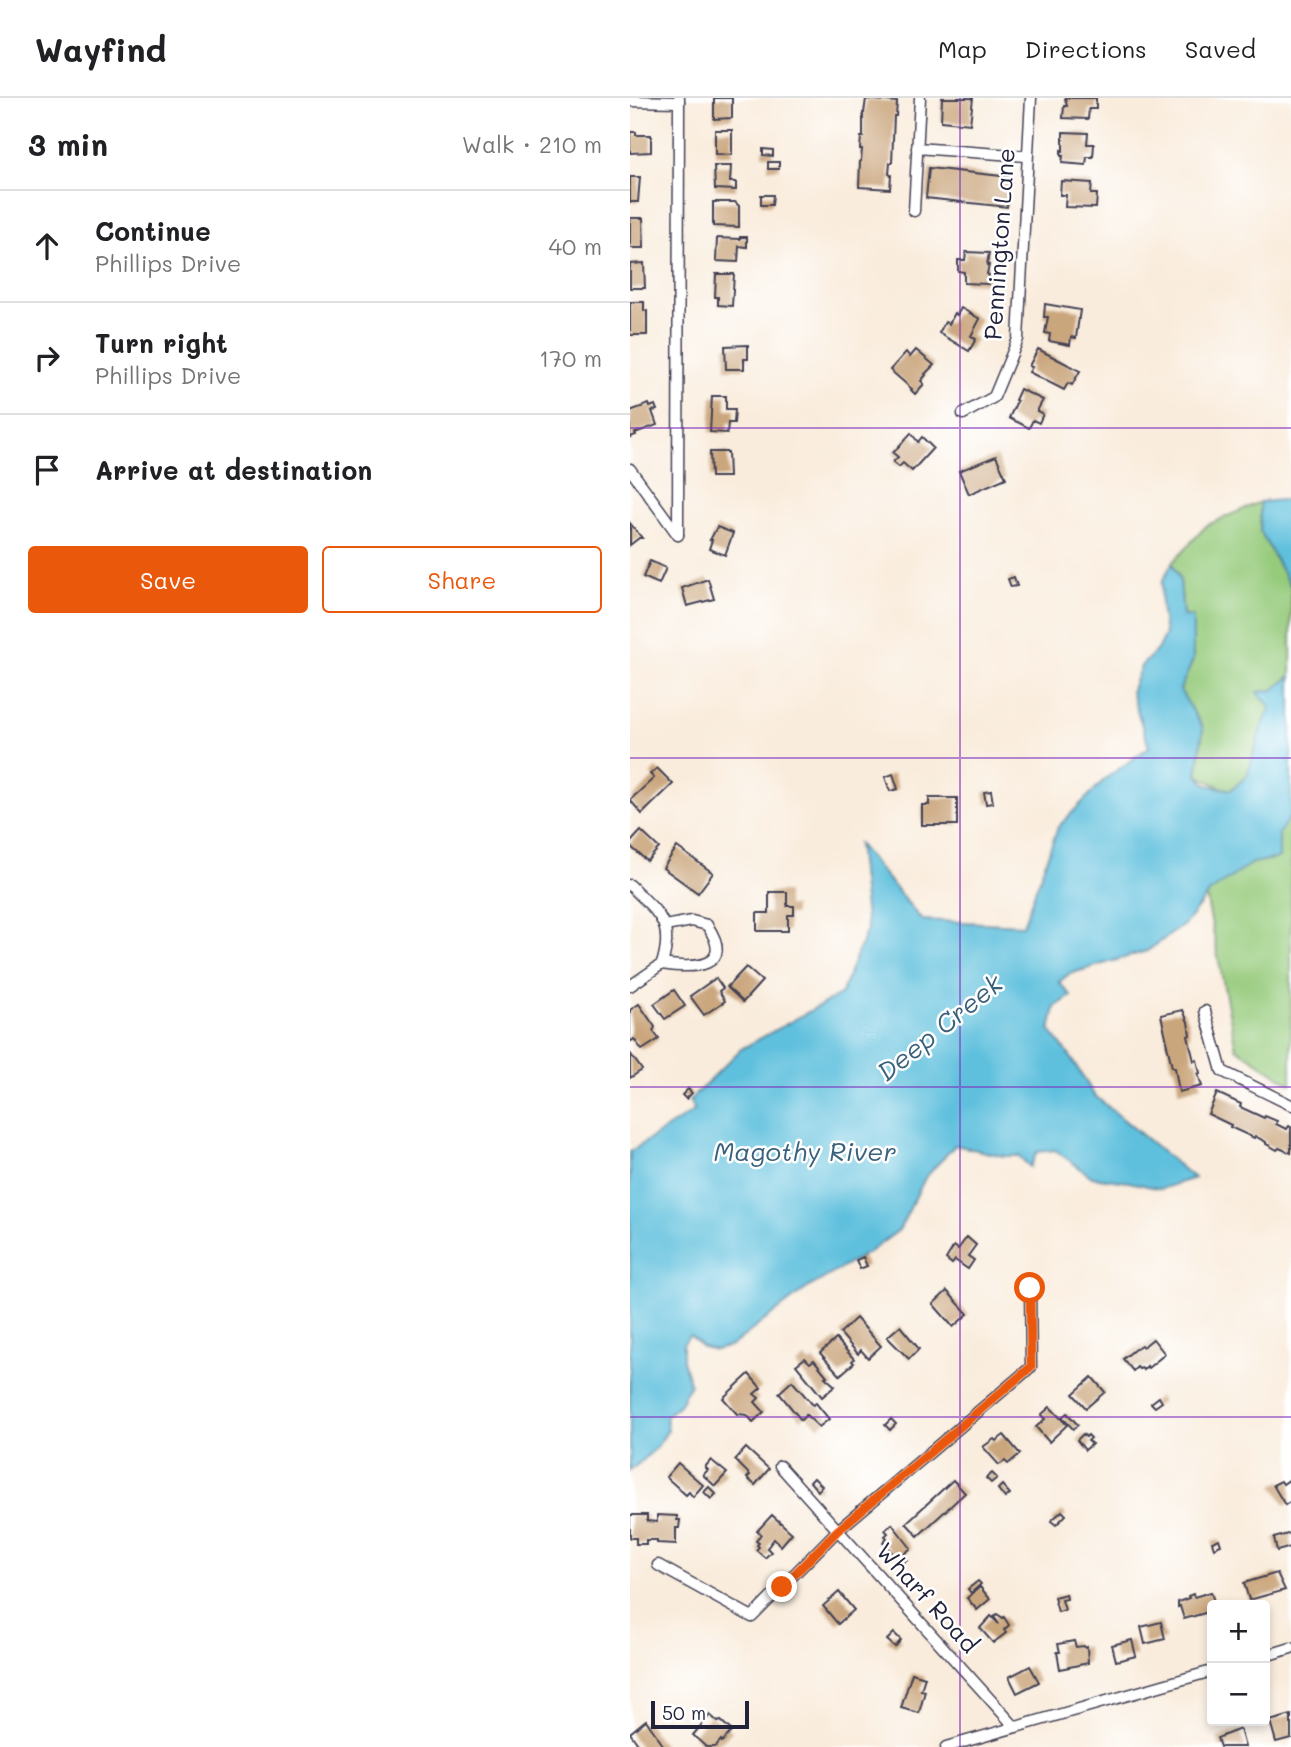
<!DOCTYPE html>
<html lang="en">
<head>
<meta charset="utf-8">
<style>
	:root { --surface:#fff; --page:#f6f6f6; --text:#202124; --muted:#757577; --line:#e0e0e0; --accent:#ea580c }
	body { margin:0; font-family:Mali,sans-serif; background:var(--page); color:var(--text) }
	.controls { position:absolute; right:21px; bottom:21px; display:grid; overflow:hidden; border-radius:7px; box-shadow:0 4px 10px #0003 }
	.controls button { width:63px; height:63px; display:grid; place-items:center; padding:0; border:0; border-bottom:2px solid var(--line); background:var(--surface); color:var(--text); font:35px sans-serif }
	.scale { position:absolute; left:21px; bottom:18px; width:98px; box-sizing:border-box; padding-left:7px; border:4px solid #22223b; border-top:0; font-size:19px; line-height:24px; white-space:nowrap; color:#22223b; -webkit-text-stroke:5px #fff; paint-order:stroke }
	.stop { position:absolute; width:21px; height:21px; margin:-16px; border:5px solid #ea580c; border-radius:50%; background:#fff }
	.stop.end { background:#ea580c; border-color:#fff; box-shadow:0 2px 7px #0008 }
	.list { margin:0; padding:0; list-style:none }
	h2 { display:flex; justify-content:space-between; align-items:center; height:91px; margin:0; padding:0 28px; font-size:30px }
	h2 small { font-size:23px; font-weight:400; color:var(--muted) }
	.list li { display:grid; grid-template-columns:46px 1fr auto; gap:21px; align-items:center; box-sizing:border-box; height:112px; padding:0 28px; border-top:2px solid var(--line) }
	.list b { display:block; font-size:26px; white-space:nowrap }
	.list p { margin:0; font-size:23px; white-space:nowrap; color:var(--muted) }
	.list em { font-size:23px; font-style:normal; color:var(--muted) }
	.actions { display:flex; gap:14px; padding:21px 28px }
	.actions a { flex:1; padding:16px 0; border:2px solid var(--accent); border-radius:7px; text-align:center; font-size:24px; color:var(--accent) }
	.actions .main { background:var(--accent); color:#fff }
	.icon { flex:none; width:38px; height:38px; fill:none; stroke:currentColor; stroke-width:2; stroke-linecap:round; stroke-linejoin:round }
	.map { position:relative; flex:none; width:661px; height:1649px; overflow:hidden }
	header { display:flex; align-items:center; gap:42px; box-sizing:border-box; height:98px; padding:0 35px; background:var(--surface); border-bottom:2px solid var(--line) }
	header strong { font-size:33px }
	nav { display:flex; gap:38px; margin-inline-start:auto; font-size:24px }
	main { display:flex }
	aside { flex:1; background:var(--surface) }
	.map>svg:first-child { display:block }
</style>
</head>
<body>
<header>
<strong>Wayfind</strong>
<nav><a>Map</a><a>Directions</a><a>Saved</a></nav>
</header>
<main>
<aside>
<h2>3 min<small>Walk · 210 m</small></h2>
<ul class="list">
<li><svg class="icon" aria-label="ahead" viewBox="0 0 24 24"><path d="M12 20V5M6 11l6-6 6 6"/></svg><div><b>Continue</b><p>Phillips Drive</p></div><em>40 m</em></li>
<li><svg class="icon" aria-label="right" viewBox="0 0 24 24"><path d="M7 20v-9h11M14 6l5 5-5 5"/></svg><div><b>Turn right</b><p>Phillips Drive</p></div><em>170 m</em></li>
<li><svg class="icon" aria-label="arrive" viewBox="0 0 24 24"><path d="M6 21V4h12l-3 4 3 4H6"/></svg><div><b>Arrive at destination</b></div></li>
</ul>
<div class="actions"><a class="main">Save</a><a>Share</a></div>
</aside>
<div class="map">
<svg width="661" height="1649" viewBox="0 0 661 1649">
	<rect width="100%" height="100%" fill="#fff"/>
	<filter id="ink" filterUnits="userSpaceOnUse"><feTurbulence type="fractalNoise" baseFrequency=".0143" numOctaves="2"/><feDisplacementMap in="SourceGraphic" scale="14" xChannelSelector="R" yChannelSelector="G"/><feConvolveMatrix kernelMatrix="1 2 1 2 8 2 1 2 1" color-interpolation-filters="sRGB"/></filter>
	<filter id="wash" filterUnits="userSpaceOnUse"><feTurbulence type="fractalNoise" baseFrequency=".00686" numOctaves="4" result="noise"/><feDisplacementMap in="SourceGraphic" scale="28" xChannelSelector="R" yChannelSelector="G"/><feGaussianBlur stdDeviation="1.57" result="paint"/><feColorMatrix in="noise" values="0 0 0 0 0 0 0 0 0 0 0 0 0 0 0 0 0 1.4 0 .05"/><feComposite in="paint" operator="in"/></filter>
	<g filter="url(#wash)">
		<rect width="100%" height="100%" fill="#f9ecdc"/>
		<g fill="#96cb7c" stroke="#5c765c" stroke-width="2">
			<path d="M630,404v29l31,56v89l-18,14 -15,2 14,15 -11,22 -14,47 -16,14 -11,-3 -23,-12 6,-47 -24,-38 14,-30 -1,-43 -9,-1 -3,-36 -8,-17 35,-38z"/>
			<path d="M661,694v292l-55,-36 -32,-163z"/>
		</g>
		<g fill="#5fc0dd" stroke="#40718c" stroke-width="2">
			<path d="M652,402h9v87l-31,-56v-29z"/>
			<path d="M542,465l8,17 3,36 10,1v43l-13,30 23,38 -6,47 10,10 24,5 16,-14 14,-47 10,-22 -14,-15 16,-2 18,-14v139l-12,18v25l-27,5 -42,29 -25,32 -38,27 -78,23 -10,8 12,14 -16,11 -5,24 20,25 24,39 100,83 -33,11 -32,-7 -37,-5 -37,-27 -18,2 -7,15 -11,-11h-16l-48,-11 -30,33 -26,52 -30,22 -63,37 -75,57 -15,4 -14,-3 -12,-12 -7,9v16l7,25 -11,20 -13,11 2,14 -12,18 -26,23v-319l65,-42 -6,-9 52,-52 100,-55 26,-65 -9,-85 64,76 101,5 35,-98 47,-48 44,-32 -18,-55 10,-26 16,-16 8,-16 -4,-28 1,-24z"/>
		</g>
		<g id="blocks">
			<g fill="#caa67d">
				<path d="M84,0h18v20l-18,1z"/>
				<path d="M312,0h31l-3,26 -29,-3z"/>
				<path d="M435,0h31v11h-7l-1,10 -25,-1 1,-12h3z"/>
				<path d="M236,1l31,3 -1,14h-2l-2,47h-2l-1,11 2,1 -1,14 -31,-2 1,-26h1l1,-12h-2l1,-12h2v-24h1z"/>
				<path d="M85,32h17v25l-17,-1z"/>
				<path d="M0,34h6v3h15v17l-21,1z"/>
				<path d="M433,34l25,1 -1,11h7l-1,13h-6l-1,8 -24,-2 1,-7h-2v-6l2,1z"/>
				<path d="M133,51l10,1v6l-10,-1z"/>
				<rect x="138" y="64" width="11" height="7"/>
				<path d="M84,68h17l-1,16h6v8l-21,-1z"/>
				<path d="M299,70l81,9 -3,30 -81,-9z"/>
				<path d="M0,79h10l-2,25h-8z"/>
				<path d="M431,83l31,2 -1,11h6l-1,14 -31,-1 1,-12h-6z"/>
				<path d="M131,97h12l-1,10h-11z"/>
				<path d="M83,104h22l4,4v21l-26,-1z"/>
				<path d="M0,120h13l1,30h-14z"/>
				<path d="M110,139h7v10l-8,-1 -1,16 -22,-1 1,-23 23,1z"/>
				<path d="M336,154l23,1 -2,12h2l-2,9 2,1 -1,9 -24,-1v-11l-6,-1v-11h7z"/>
				<path d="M14,165l1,25h-15v-24z"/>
				<path d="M86,176h18l-2,32 -14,-1v-8h-3z"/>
				<path d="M0,204h14v9h3v24h-17z"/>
				<path d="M415,206l35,6 -4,28 -5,-1 -1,8 -21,-4 1,-7 -5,-1 3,-16h-4z"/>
				<path d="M331,210l19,11 -9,17 5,3 -7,12 -30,-18 6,-11 4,2 6,-11 2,2z"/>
				<path d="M118,247v14h-4v10h-18l-1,-23z"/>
				<path d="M408,251l42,22 -8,14 -4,-2 -4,7 -35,-18 3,-5 -3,-1z"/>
				<path d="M286,252l18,15 -9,9 1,1 -5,6 3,3 -9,10 -4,-4 1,-1 -22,-19 16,-18 4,5z"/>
				<path d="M390,291l23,11 -6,11 6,3 -4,9 -6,-3 -4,8 -20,-10 8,-17 -2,-1z"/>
				<path d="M82,298h14v13h9l-1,14h-6l-1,10 -17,-1z"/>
				<path d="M19,306l1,3 5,-2 2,5 -5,1 5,14 -22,8 1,2 -6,2v-26z"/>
				<path d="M281,335l7,9 4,-5 11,11 -21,23 -9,-8 -4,4 -6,-5 5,-5 -5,-4z"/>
				<path d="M80,354h18l1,25h-18z"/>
				<path d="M366,358l10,22 -37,16 -10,-23z"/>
				<path d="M0,425l12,15h-3l-9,7z"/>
				<path d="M87,429l16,6 -8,22 -16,-6 3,-9h-2z"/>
				<path d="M20,463l16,7 -7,16 -16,-7z"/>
				<path d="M384,479l3,9 -6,1 -3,-8z"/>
				<path d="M78,481l6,20 -27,7 -5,-18z"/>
				<path d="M27,670l16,16 -31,30 -12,-14 24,-22 -4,-4z"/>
				<path d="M263,676l5,15 -8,2 -5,-14z"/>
				<path d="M361,693l2,12 -7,1 -2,-12z"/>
				<path d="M299,700h28v27h-35v-20h7z"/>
				<path d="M11,733l18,17 -12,13 -17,-15v-3z"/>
				<path d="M47,749l36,26 -15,20 -35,-25z"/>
				<path d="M139,794h18v14h7v9h-6v16h-31v-18h12z"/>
				<path d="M116,869l16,14 -19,21 -16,-15z"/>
				<path d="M86,880l7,10 -4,3 6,10 -21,14 -14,-19z"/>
				<path d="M44,892l11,16 -20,13 -11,-15z"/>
				<path d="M9,906l16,23 -2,4 6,8 -17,11 -8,-11 -4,3v-32z"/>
				<path d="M553,912l5,12 2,13 -2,1 3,13 3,12 3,-1 3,13 -2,1 4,12 -23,6 -4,-24 -3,-1 -6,-26h1l-6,-26z"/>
				<path d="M0,955l12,17 -12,8z"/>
				<path d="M58,991l4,4 -6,6 -4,-4z"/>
				<path d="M587,995l24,11 -1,3 22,10 2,1 1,-2 12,5 -1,3 6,3 5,2 2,-3 2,1v26l-12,-5 -2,2 -7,-4 -4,-2v-2l-11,-6 -1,2 -24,-11 1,-2 -23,-11z"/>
				<path d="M337,1139l9,8 -8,11 6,4 -6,9 -13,-9 -3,4 -6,-5 8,-13 4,3z"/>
				<path d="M233,1159l4,9 -7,3 -4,-9z"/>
				<path d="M317,1193l21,23 -15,13 -20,-23z"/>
				<path d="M226,1220l25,28 -13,12 -7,-8 -3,4 -18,-21z"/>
				<path d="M270,1228l19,23 -10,10 -22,-22z"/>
				<path d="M206,1241l18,20 -2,2 2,2 -14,12 -20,-22z"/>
				<path d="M523,1241l12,15 -17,14 -1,-2 -4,4 -1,-2 -3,1 -2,-2 -4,4 -10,-12 12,-10 6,-4 2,2z"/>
				<path d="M175,1260l5,5 4,-3 13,16 -2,1 10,9 -13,11 -26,-32z"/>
				<path d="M119,1276l12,14 -7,6 5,4 -4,4 9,10 -11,10 -6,-7 -10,-1 -14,-16z"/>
				<path d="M462,1279l13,15 -19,16 -13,-14z"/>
				<path d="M162,1283l21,24 3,-2 13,16 -10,8 -13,-12 -5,5 -22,-27z"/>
				<path d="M529,1299l3,5 -7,5 -4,-4z"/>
				<path d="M420,1309l17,18 -18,17 -13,-15 9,-8 -4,-4z"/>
				<path d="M437,1315l11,12 -5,4 -11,-12z"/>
				<path d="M261,1321l5,5 -6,6 -5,-5z"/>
				<path d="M453,1336l3,3 2,-2 3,3 -3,3 4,3 -7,6 -8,-10z"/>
				<path d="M374,1337l16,19 -12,10 -3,-3 -6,4 -16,-18 11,-8 2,2z"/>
				<path d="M116,1350l23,21 -14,16 -8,-7 3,-3 -15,-15z"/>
				<path d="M81,1362l16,13 -12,13 -12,-11 5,-5 -3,-3z"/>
				<path d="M48,1365l25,22 -10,12 -4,-5 -3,3 -20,-18z"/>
				<path d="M362,1375l5,5 -6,5 -5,-5z"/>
				<path d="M184,1380l8,8 -4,5 -8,-9z"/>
				<path d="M323,1382l12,13 -47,43 -12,-13z"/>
				<path d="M659,1382l2,3v18l-6,4 -12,-20 8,-4 2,3z"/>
				<path d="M372,1387l8,9 -5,4 -7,-9z"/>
				<path d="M79,1389l7,7 -5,5 -7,-7z"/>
				<path d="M432,1413l4,4 -10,10 -5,-4z"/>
				<path d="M0,1417h17v6l10,1v-7l20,1v4h3l-1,8h-3v16l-19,-1v-3h-11v4h-10v-6h-6z"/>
				<path d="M142,1417l20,18 -11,13 -7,-7 -7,9 4,4 -6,6 -9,-8 3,-3 -2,-2 2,-2 -3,-2 5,-7 -4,-3z"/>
				<path d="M262,1426l19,24 -8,7 4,4 -5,5 -19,-22 4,-4 -2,-2 3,-3 -3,-3z"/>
				<path d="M661,1435v14l-14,4 -3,-13z"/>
				<path d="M589,1441l2,6 -7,3 -2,-6z"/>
				<path d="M647,1475l8,17 -36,10 -5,-17z"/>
				<path d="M348,1483l3,3 -10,9 -3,-4z"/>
				<path d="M350,1489l10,12 -13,11 -10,-12z"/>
				<path d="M209,1494l15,18 -16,14 -15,-18z"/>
				<path d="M581,1494l4,13h-3v6l-28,8 -4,-13 -2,1v-5l11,-4 -1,-2 5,-2 1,3z"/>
				<path d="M436,1496l1,5 -5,1 3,10 -7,2 -4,-15z"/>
				<path d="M367,1516l6,4 1,-1 5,8 -5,5 2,3 -13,10 -13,-15 11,-12 8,8 -5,-7z"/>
				<path d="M531,1524l4,17 -20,5 -4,-17z"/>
				<path d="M264,1535l7,7 -6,7 -8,-7z"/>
				<path d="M502,1542l4,16 -20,5 -4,-16z"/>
				<path d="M444,1543l2,6 8,-1 1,2 2,-1 1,16 -28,6 -3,-17h3l-2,-8z"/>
				<path d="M400,1568l9,16 -22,11 -8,-16z"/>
				<path d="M282,1575l13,4 -4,13 4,1 -6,22 -18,-5z"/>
				<path d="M80,1617l8,7 3,-1 11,10 -10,11 -1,-2 -6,7h-9l-13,-12z"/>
				<path d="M661,1617v23l-15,4 -6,-21z"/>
				<path d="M16,1622l17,25 -3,2h-20l-10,-14z"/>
				<path d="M610,1631l5,18h-25l-3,-9z"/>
			</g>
		</g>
	</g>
	<g filter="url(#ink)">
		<use href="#blocks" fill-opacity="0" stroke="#424053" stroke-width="2"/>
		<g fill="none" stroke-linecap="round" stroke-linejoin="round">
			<g stroke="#424053" stroke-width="13">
				<g id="street">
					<path d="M0,3l49,1"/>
					<path d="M287,50l110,8"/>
					<path d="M284,113l6,-113"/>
					<path d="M333,316l31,-17 24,-58 13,-241"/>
					<path d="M0,371l48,66"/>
					<path d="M48,437l1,-437"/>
					<path d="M0,787c27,28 45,36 32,79l-32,22"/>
					<path d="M32,866c32,5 74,4 45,-39l-15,-4 -27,5"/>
					<path d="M575,913l17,60 69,34"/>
					<path d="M150,1368l235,261"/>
					<path d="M28,1467l94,52 85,-86 194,-164 -1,-79"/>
					<path d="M635,1558l26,-8"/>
					<path d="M316,1649l266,-76"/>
				</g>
			</g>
			<use href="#street" stroke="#fff" stroke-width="10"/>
		</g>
	</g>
	<g fill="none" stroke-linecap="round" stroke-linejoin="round" filter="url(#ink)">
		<path stroke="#ea580c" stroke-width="9" d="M152,1489l55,-56 194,-164 -1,-79"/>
	</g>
	<path fill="none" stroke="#7b2cbf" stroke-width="2" stroke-opacity="0.55" d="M330,0v1649M0,330h661M0,660h661M0,989h661M0,1319h661"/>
	<g text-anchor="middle" stroke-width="5" stroke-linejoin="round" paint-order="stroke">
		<g font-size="24" fill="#22223b" stroke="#fff">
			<text transform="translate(370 146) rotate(-86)" y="8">Pennington Lane</text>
			<text transform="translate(297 1500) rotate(48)" y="8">Wharf Road</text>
		</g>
		<g font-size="26" font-style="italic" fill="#3a617c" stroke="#fff">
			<text transform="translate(310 930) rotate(-39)" y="9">Deep Creek</text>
			<text x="175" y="1063">Magothy River</text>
		</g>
	</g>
</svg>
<div class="controls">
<button>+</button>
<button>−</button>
</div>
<div class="scale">50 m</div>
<div class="stop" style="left:400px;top:1190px"></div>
<div class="stop end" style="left:152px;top:1489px"></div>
</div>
</main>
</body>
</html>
